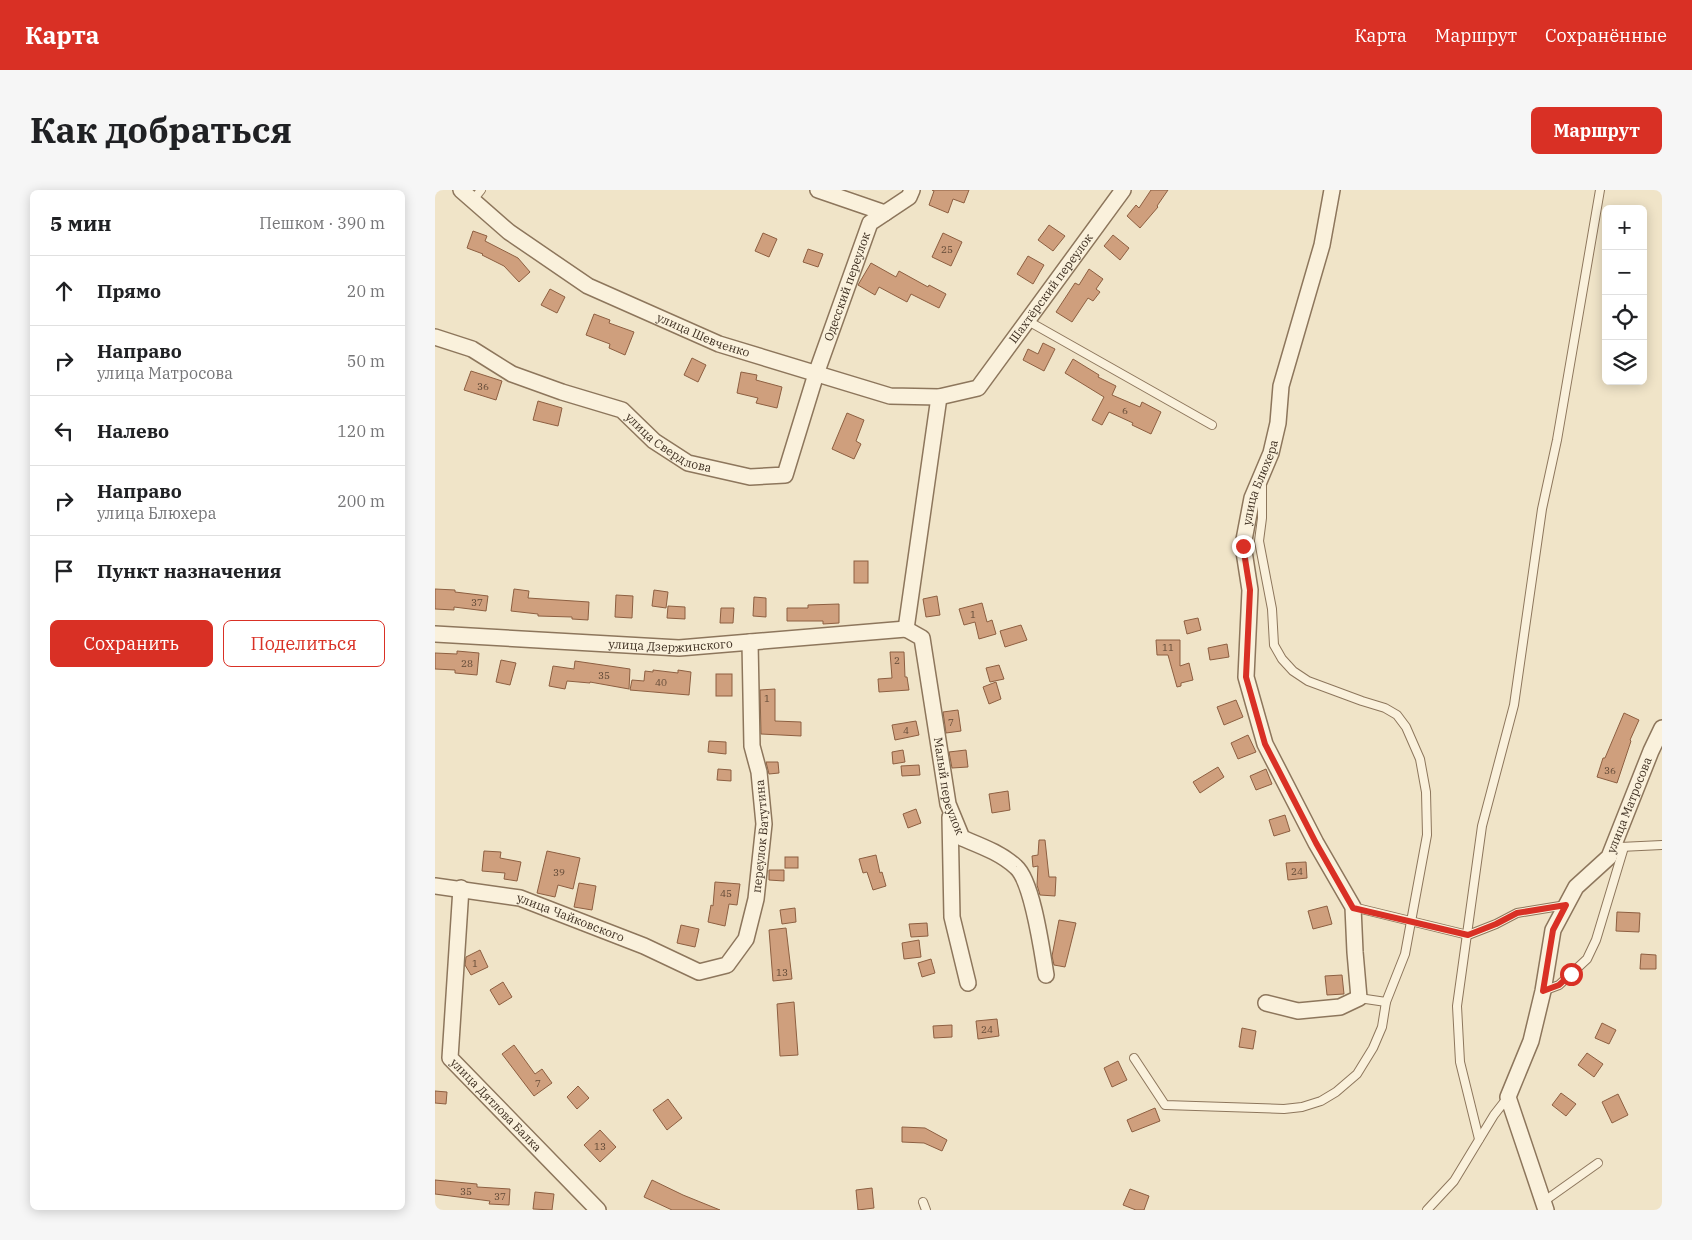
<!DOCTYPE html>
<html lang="ru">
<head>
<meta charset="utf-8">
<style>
	:root { --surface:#fff; --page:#f6f6f6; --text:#202124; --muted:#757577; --line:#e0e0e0; --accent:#d93025 }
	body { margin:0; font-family:"IBM Plex Serif",serif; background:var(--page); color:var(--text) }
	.controls { position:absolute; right:15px; top:15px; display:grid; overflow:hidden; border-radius:8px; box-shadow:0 2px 12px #0003 }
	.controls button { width:45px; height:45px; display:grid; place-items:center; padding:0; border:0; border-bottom:1px solid var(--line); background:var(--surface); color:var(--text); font:25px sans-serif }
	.stop { position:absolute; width:15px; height:15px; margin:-11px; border:4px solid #d93025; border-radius:50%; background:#fff }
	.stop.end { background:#d93025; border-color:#fff; box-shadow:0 1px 5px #0008 }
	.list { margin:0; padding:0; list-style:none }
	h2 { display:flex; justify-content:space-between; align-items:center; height:65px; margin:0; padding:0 20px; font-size:21px }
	h2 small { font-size:16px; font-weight:400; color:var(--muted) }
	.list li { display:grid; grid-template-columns:32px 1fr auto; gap:15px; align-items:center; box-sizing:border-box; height:70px; padding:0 20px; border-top:1px solid var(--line) }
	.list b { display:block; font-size:19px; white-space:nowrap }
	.list p { margin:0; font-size:16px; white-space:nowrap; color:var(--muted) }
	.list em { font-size:16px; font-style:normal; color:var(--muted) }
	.actions { display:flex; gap:10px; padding:15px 20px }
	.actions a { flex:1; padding:11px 0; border:1px solid var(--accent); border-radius:8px; text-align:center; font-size:18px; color:var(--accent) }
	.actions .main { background:var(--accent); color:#fff }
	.icon { flex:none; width:28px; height:28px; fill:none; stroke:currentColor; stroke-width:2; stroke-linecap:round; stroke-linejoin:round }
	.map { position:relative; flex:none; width:1227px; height:1020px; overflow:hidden; border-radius:8px }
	header { display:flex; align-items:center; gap:30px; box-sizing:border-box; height:70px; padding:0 25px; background:var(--accent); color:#fff }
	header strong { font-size:24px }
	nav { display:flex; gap:28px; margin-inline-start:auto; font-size:18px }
	.intro { display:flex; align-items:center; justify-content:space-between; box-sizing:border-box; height:120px; padding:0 30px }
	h1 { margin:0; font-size:35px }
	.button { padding:12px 22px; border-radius:8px; background:var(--accent); color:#fff; font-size:18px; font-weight:700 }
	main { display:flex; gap:30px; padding:0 30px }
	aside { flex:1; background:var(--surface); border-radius:8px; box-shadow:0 2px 12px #0003 }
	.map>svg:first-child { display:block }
</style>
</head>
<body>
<header>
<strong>Карта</strong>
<nav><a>Карта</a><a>Маршрут</a><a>Сохранённые</a></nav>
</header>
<div class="intro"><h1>Как добраться</h1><a class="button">Маршрут</a></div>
<main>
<aside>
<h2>5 мин<small>Пешком · 390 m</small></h2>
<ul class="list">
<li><svg class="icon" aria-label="ahead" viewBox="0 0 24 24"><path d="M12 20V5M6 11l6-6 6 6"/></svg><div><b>Прямо</b></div><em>20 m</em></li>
<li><svg class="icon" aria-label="right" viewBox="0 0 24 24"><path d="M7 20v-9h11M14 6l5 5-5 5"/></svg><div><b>Направо</b><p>улица Матросова</p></div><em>50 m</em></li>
<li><svg class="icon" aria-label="left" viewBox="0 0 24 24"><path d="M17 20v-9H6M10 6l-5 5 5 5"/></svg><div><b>Налево</b></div><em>120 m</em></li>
<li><svg class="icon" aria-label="right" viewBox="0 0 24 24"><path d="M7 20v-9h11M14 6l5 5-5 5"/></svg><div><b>Направо</b><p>улица Блюхера</p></div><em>200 m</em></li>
<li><svg class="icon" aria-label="arrive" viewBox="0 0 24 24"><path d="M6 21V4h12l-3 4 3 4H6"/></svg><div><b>Пункт назначения</b></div></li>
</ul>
<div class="actions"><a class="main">Сохранить</a><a>Поделиться</a></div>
</aside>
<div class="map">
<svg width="1227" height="1020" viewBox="0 0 1227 1020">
	<rect width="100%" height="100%" fill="#f0e4c8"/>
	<g fill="#cf9f7d" stroke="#8d5f41">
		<path d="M497,0h37l-5,13 -11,-4 -5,14 -19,-8 5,-14z"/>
		<path d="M716,0h17l-11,16 1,1 -18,21 -13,-12 9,-11 3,3z"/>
		<path d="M614,35l16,11 -12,15 -15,-11z"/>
		<path d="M38,41l14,5 -2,5 33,17 12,14 -11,10 -15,-16 -22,-11 1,-1 -16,-6z"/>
		<path d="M328,43l14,6 -8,18 -14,-6z"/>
		<path d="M508,43l19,9 -11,24 -19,-9z"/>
		<path d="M678,45l16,13 -9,12 -16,-14z"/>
		<path d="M373,59l15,5 -5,13 -15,-5z"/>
		<path d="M593,66l16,9 -11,19 -16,-10z"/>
		<path d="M436,73l25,14 3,-6 29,16 1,-2 17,9 -7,14 -28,-14 -4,8 -28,-15 -4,8 -17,-10z"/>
		<path d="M654,79l14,10 -7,10 4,3 -7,9 -5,-3 -16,24 -16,-10 19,-29 4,2z"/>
		<path d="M115,99l15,8 -8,16 -16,-8z"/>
		<path d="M159,124l16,6 -1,3 25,9 -9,23 -16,-7 1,-4 -24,-9z"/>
		<path d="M608,153l12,6 -11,22 -21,-11 5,-11 10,5z"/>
		<path d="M257,168l14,7 -8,17 -14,-7z"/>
		<path d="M638,169l26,16 -1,2 18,9 -4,9 28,12 2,-5 19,10 -10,22 -19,-9 1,-2 -24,-11 -7,13 -10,-5 12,-23 -39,-24z"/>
		<path d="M36,181l31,10 -6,19 -32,-10z"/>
		<path d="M306,182l16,3 -1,5 26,7 -5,21 -21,-5 2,-5 -21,-5z"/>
		<path d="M103,211l24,7 -4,18 -25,-6z"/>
		<path d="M412,223l17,7 -8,21 5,3 -7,15 -22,-10z"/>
		<rect x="419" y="371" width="14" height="22"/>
		<path d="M0,399l20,1v2l33,4 -2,15 -32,-4v3l-19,-1z"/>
		<path d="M79,399l15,2 -1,7 61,4 -1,18 -16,-1v-2l-34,-1v-2l-27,-3z"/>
		<path d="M219,400l14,2 -2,16 -14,-2z"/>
		<path d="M181,405l17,1 -1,22 -17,-1z"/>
		<path d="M502,406l3,19 -14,2 -3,-18z"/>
		<path d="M319,407l12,1v19l-13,-1z"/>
		<path d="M547,413l5,19 5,-2 4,14 -17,5 -4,-17 -11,3 -5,-16z"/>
		<path d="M404,414v19l-16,1v-3h-36v-13h21v-3z"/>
		<path d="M233,416l17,1v12l-18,-1z"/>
		<path d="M286,418h13l-1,15h-13z"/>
		<path d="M763,428l3,12 -14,4 -3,-13z"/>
		<path d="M586,435l6,15 -22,7 -5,-16z"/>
		<path d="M721,450h24v26l9,-3 4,17 -12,3v3l-4,1 -9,-32h-11z"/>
		<path d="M792,454l2,13 -19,3 -2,-12z"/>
		<path d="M22,461l22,2 -2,22 -22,-2v-3l-20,-1v-16l22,1z"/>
		<path d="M455,462h14l1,25h2l2,13 -30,2 -1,-13 14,-1z"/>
		<path d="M66,470l15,3 -6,22 -14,-3z"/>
		<path d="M140,471l55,8 -1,20 -39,-7v1l-23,-2 -2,8 -16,-3 4,-20 21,3z"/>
		<path d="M564,475l5,14 -14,3 -4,-14z"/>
		<path d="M218,480l25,3v-3l13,2 -2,23 -59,-5 2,-10 12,1 1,-10 8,1z"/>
		<rect x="281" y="484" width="16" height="22"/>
		<path d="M561,492l5,17 -12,5 -6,-17z"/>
		<path d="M340,499v32l26,1v14l-40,-2 -1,-44z"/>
		<path d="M801,510l7,17 -19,8 -7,-18z"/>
		<path d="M523,520l3,21 -15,2 -3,-21z"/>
		<path d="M1189,523l15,7 -9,20 1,1 -14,42 -20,-6 6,-19h2z"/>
		<path d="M481,531l3,14 -24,5 -3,-15z"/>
		<path d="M813,545l8,17 -18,7 -7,-16z"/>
		<path d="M274,551l17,1v12l-18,-2z"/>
		<path d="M468,560l2,12 -12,2 -1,-12z"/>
		<path d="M531,560l2,17 -16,1 -3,-16z"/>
		<path d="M331,572h12l1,11 -10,1z"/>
		<path d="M484,575l1,10 -18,1 -1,-10z"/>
		<path d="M783,577l6,10 -24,16 -7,-11z"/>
		<path d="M283,579l13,1v11l-14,-1z"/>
		<path d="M831,579l6,15 -16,6 -6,-14z"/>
		<path d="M573,601l2,19 -18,3 -3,-19z"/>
		<path d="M481,619l5,14 -13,5 -5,-14z"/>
		<path d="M850,625l5,16 -16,5 -5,-16z"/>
		<path d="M604,650h6l4,37h7l-1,19 -15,-1 -3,-10 1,-19 -5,1 -1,-11 6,-1z"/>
		<path d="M49,661l17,1 -1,6 21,4 -4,19 -13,-2 1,-6 -23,-2z"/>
		<path d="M112,661l33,7 -7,31 -15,-4 -3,12 -18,-4z"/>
		<path d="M441,665l4,18 2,-1 4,14 -13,4 -6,-18 -4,1 -4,-14z"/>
		<rect x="350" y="667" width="13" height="11"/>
		<path d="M871,672l1,16 -19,2 -2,-17z"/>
		<path d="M334,680h15v11l-15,-1z"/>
		<path d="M280,692l25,2 -3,21 -8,-1 -4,22 -17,-4 3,-17 2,1z"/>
		<path d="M144,693l17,3 -4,24 -18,-3z"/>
		<path d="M892,716l5,18 -19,5 -5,-18z"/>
		<path d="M360,718l1,14 -14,2 -2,-14z"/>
		<path d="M1182,722l23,1 -1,19 -23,-1z"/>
		<path d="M624,730l17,3 -11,44 -11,-2 -2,-9z"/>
		<path d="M492,733l1,13 -17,1 -2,-13z"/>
		<path d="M246,735l18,4 -4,18 -18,-4z"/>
		<path d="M351,738l6,51 -19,2 -4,-51z"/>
		<path d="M484,750l2,17 -17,2 -2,-16z"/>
		<path d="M45,760l8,17 -17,8 -6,-10 1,-8z"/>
		<path d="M1206,764l15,1v14h-16z"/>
		<path d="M496,769l4,14 -13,4 -4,-14z"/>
		<path d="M907,785l2,19 -17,1 -2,-19z"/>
		<path d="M68,792l9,15 -13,8 -9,-15z"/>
		<path d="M359,812l4,53 -18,1 -3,-52z"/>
		<path d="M562,829l2,17 -21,3 -2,-18z"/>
		<path d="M1167,833l14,7 -7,14 -14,-6z"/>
		<path d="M517,835v12l-18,1 -1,-12z"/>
		<path d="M807,838l14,3 -3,18 -14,-2z"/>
		<path d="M79,855l21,29 7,-5 10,14 -18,13 -32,-42z"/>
		<path d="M1152,863l16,11 -9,13 -16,-12z"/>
		<path d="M683,871l9,19 -15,7 -8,-19z"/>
		<path d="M143,896l11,12 -12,11 -10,-12z"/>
		<path d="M0,901l12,1 -1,12 -11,-1z"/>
		<path d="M1126,903l15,11 -10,12 -14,-11z"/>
		<path d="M1183,904l10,21 -16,8 -10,-21z"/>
		<path d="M233,909l14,19 -15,12 -14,-20z"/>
		<path d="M720,918l5,13 -28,11 -5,-12z"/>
		<path d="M467,937l23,1 22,12 -5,11 -18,-8 -22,-1z"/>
		<path d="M165,940l16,17 -16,15 -16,-17z"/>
		<path d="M0,990l42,4v3l33,2 -1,16 -20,-1 1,-3 -55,-7z"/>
		<path d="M217,990l31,15 37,15h-48l-28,-13z"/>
		<path d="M437,998l2,20 -16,2 -2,-20z"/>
		<path d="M695,999l19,7 -5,14h-8l-13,-5z"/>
		<path d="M100,1002l19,2 -2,16 -19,-1z"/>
	</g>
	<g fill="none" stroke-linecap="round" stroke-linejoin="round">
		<g stroke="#8d765c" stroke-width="10">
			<g id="lane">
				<path d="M38,10l8,-10"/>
				<path d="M593,131l184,104"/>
				<path d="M1185,657l42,-2"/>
				<path d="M918,717l115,28 28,-11 21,-11 49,-8"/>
				<path d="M1108,801l16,-6 28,-26 9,-19 28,-93"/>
				<path d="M924,808l27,4"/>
				<path d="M699,868l31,47 119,4 18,-2 19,-6 15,-9 21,-18 16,-26 9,-21 4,-25 19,-48 22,-119 -1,-43 -6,-33 -14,-32 -9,-12 -12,-7 -23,-7 -54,-20 -15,-10 -11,-12 -8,-14 -2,-36 -13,-68 3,-23v-32"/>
				<path d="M1044,949l-19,-77 -3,-56 25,-180 32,-121 28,-196 15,-69 43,-250"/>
				<path d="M488,1012l3,8"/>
				<path d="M1108,1012l55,-39"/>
				<path d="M992,1020l27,-29 40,-66 14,-18"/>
			</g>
		</g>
		<g stroke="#8d765c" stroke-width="18">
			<g id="street">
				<path id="s1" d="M26,0l48,42 79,54 131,58 171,52 49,1 39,-9 145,-198"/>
				<path d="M383,0l67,23"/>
				<path id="s2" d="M0,147l37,12 40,25 50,18 60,18 32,31 34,22 62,14 35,-2 31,-101 54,-151 39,-26 3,-7"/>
				<path id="s3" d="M471,439l16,9 26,166 14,34c19,8 39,15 54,29 17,15 26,85 30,108"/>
				<path d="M471,439l33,-232"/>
				<path id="s4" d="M0,444l244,14 227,-19"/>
				<path d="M515,627l2,100 16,66"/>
				<path id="s5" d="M0,696l85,12 124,48 55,26 28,-7 19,-26 10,-40 8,-75 -5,-52 -7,-26 -2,-104"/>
				<path id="s6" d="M26,698l-11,170 148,152"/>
				<path id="s7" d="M831,813l32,8 42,-4 19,-9 -4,-46 -2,-45 -37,-64 -51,-99 -19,-67 4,-87 -7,-45 9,-47 19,-45 7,-30 3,-37 41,-141 10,-55"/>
				<path id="s8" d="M1111,1020l-38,-113 23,-56 12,-50 10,-61 23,-43 33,-30 42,-106 11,-23"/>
			</g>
		</g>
		<use href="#lane" stroke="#faf1dc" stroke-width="8"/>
		<use href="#street" stroke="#faf1dc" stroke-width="15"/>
	</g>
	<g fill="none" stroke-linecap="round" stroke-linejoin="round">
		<path stroke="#d93025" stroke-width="6" d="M808,356l7,44 -4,87 19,67 51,99 37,65 115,27 28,-11 21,-11 49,-8 -13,25 -10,61 16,-6 12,-11"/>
	</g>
	<g text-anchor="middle" stroke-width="4" stroke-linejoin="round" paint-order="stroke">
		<g font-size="10" fill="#624a37">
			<text x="512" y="63">25</text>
			<text x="48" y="200">36</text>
			<text x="690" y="224">6</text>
			<text x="42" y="416">37</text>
			<text x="538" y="428">1</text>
			<text x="733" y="461">11</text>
			<text x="462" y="474">2</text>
			<text x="32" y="477">28</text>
			<text x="169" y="489">35</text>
			<text x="226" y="496">40</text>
			<text x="332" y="512">1</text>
			<text x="516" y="536">7</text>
			<text x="471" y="544">4</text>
			<text x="1175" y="584">36</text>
			<text x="862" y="685">24</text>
			<text x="124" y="686">39</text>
			<text x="291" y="707">45</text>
			<text x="40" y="777">1</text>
			<text x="347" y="786">13</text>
			<text x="552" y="843">24</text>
			<text x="103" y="897">7</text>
			<text x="165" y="960">13</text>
			<text x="31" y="1005">35</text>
			<text x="65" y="1010">37</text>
		</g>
		<g font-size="12" fill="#3d2e20" stroke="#f7eed8">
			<text dy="4" stroke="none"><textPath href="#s2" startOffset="584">Одесский переулок</textPath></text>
			<text dy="4" stroke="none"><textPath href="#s1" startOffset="694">Шахтёрский переулок</textPath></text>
			<text dy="4" stroke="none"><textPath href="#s1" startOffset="285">улица Шевченко</textPath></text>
			<text dy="4" stroke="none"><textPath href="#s2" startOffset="260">улица Свердлова</textPath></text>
			<text dy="4" stroke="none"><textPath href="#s7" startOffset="640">улица Блюхера</textPath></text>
			<text dy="4" stroke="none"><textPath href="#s4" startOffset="236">улица Дзержинского</textPath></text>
			<text dy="4" stroke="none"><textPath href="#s3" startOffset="169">Малый переулок</textPath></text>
			<text dy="4" stroke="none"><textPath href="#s8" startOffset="442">улица Матросова</textPath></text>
			<text dy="4" stroke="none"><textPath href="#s5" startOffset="445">переулок Ватутина</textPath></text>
			<text dy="4" stroke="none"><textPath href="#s5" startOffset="140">улица Чайковского</textPath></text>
			<text dy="4" stroke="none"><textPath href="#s6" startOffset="236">улица Дятлова Балка</textPath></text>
		</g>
	</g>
</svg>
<div class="controls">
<button>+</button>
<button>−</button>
<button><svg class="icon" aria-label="locate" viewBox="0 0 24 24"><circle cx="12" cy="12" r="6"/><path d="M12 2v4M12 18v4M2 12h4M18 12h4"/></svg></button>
<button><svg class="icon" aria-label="layers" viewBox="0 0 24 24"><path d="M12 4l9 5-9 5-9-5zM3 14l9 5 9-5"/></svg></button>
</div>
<div class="stop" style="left:1136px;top:784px"></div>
<div class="stop end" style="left:808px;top:356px"></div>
</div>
</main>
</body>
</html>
